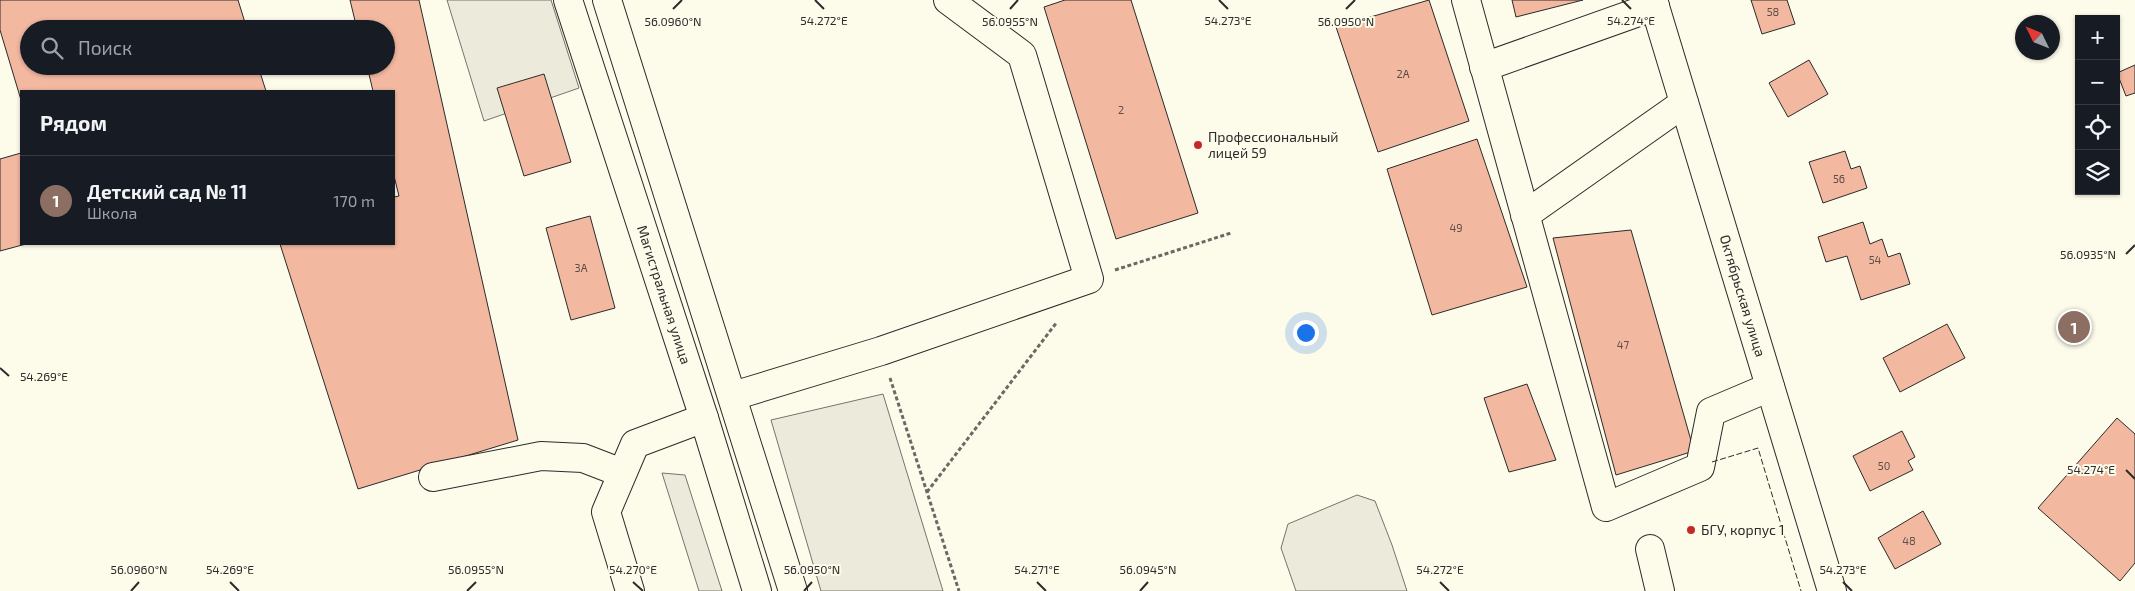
<!DOCTYPE html>
<html lang="ru">
<head>
<meta charset="utf-8">
<style>
	:root { --surface:#171b24; --page:#20242c; --text:#f1f3f6; --muted:#9ea1a6; --line:#363941; --accent:#c62828 }
	body { margin:0; font-family:"Exo 2",sans-serif; background:var(--page); color:var(--text) }
	.controls { position:absolute; right:15px; top:15px; display:grid; overflow:hidden; border-radius:0px; box-shadow:0 1px 4px #0004 }
	.controls button { width:45px; height:45px; display:grid; place-items:center; padding:0; border:0; border-bottom:1px solid var(--line); background:var(--surface); color:var(--text); font:25px sans-serif }
	.compass { position:absolute; left:2015px; top:15px; width:45px; height:45px; border-radius:50%; background:var(--surface); box-shadow:0 1px 4px #0004; rotate:313deg }
	.you { position:absolute; left:1305px; top:332px; width:18px; height:18px; margin:-12px; border:4px solid #fff; border-radius:50%; background:#1a73e8; box-shadow:0 0 0 8px #1a73e833 }
	.badge { display:grid; place-items:center; width:32px; height:32px; border-radius:50%; background:var(--accent); color:#fff; font-size:16px; font-weight:700 }
	.pin { position:absolute; translate:-50% -50%; border:2px solid #fff; box-shadow:0 1px 5px #0006 }
	.list { margin:0; padding:0; list-style:none }
	h2 { display:flex; justify-content:space-between; align-items:center; height:65px; margin:0; padding:0 20px; font-size:21px }
	h2 small { font-size:16px; font-weight:400; color:var(--muted) }
	.list li { display:grid; grid-template-columns:32px 1fr auto; gap:15px; align-items:center; box-sizing:border-box; height:90px; padding:0 20px; border-top:1px solid var(--line) }
	.list b { display:block; font-size:19px; white-space:nowrap }
	.list p { margin:0; font-size:16px; white-space:nowrap; color:var(--muted) }
	.list em { font-size:16px; font-style:normal; color:var(--muted) }
	.icon { flex:none; width:28px; height:28px; fill:none; stroke:currentColor; stroke-width:2; stroke-linecap:round; stroke-linejoin:round }
	.map { position:relative; flex:none; width:2135px; height:591px; overflow:hidden }
	.search { position:absolute; background:var(--surface); box-shadow:0 1px 4px #0004; left:20px; top:20px; width:375px; height:55px; display:flex; align-items:center; gap:12px; box-sizing:border-box; padding:0 18px; border-radius:28px; color:var(--muted); font-size:19px }
	.panel { position:absolute; background:var(--surface); box-shadow:0 1px 4px #0004; left:20px; top:90px; width:375px; height:155px; border-radius:0px }
	.map>svg:first-child { display:block }
</style>
</head>
<body>
<div class="map">
<svg width="2135" height="591" viewBox="0 0 2135 591">
	<rect width="100%" height="100%" fill="#fdfbea"/>
	<g fill="#ecebdb" stroke="#74746e">
		<path d="M447,0h104l28,88 -95,33z"/>
		<path d="M883,394l60,197h-122l-50,-171z"/>
		<path d="M662,473l23,2 37,116h-23z"/>
		<path d="M1357,495l18,6 17,44 15,46h-111l-15,-43 7,-24z"/>
	</g>
	<g fill="#f2b8a0" stroke="#2b2b2b">
		<path d="M0,0h238l9,29h-218v37h229l8,25h-245v9l-21,-70z"/>
		<path d="M350,0h69l99,440 -160,49 -78,-245h114v-47l5,-1 -5,-20v-85h-21l-6,-25h19v-37h-29z"/>
		<path d="M1065,0h66l67,213 -82,26 -72,-232z"/>
		<path d="M1429,0l40,121 -91,31 -42,-125z"/>
		<path d="M1512,0h71l-67,17z"/>
		<path d="M1751,0h36l8,24 -33,10z"/>
		<path d="M1809,60l19,34 -40,23 -19,-34z"/>
		<path d="M2135,65v28l-9,3 -9,-23z"/>
		<path d="M544,74l27,88 -47,14 -27,-88z"/>
		<path d="M1477,139l50,148 -95,28 -45,-146z"/>
		<path d="M1845,151l6,18 9,-3 7,22 -44,15 -14,-41z"/>
		<path d="M21,153v91h5l-26,7v-92z"/>
		<path d="M590,216l25,92 -44,12 -25,-92z"/>
		<path d="M1863,222l7,22 12,-5 6,18 12,-4 10,31 -49,16 -14,-44 -21,6 -8,-25z"/>
		<path d="M1631,230l63,221 -78,24 -63,-237z"/>
		<path d="M1947,324l18,34 -65,34 -17,-34z"/>
		<path d="M1527,384l29,76 -47,12 -25,-74z"/>
		<path d="M2117,418l18,16v129l-15,18 -82,-73z"/>
		<path d="M1902,431l13,26 -7,4 5,9 -43,21 -17,-35z"/>
		<path d="M1923,511l18,33 -46,25 -17,-31z"/>
	</g>
	<g fill="none" stroke-linecap="round" stroke-linejoin="round">
		<g stroke="#2b2b2b" stroke-width="30">
			<g id="minor">
				<path d="M1466,0l140,507 94,-40 11,-55 59,-25"/>
				<path id="s1" d="M1653,0l179,591"/>
				<path d="M1484,67l171,-61"/>
				<path d="M1525,215l159,-112"/>
				<path d="M733,396l148,-45 208,-72 -67,-224 -74,-55"/>
				<path d="M433,477l108,-21 42,2 39,15"/>
				<path d="M1650,549l10,42"/>
				<path d="M630,591l-24,-79 29,-68 69,-26"/>
			</g>
		</g>
		<g stroke="#2b2b2b" stroke-width="30">
			<g id="major">
				<path id="s2" d="M568,0l136,418 53,173"/>
				<path d="M607,0l186,591"/>
			</g>
		</g>
		<g stroke="#6a6964" stroke-width="3" stroke-dasharray="4 2.5" stroke-linecap="butt">
			<path d="M1115,270l116,-37"/>
			<path d="M890,378l69,213"/>
			<path d="M927,492l130,-170"/>
		</g>
		<use href="#minor" stroke="#fdfbea" stroke-width="28"/>
		<use href="#major" stroke="#fdfbea" stroke-width="28"/>
		<path stroke="#2b2b2b" stroke-width="1" stroke-dasharray="6 2.5" stroke-linecap="butt" d="M1712,462l46,-14 43,143"/>
	</g>
	<path fill="none" stroke="#2b2b2b" stroke-width="2" d="M815,0l9,9M1219,0l9,9M1622,0l9,9M673,9l9,-9M1010,9l8,-9M1346,9l9,-9M2126,254l9,-9M0,368l9,8M2126,470l9,9M230,582l9,9M633,582l10,9M1037,582l9,9M1440,582l9,9M1843,582l9,9M131,591l8,-9M467,591l9,-9M804,591l8,-9M1140,591l8,-9"/>
	<g fill="#c62828" stroke="#fdfbea" stroke-width="2">
		<circle cx="1198" cy="145" r="5"/>
		<circle cx="1691" cy="530" r="5"/>
	</g>
	<g text-anchor="middle" stroke-width="4" stroke-linejoin="round" paint-order="stroke">
		<g font-size="11" fill="#5d4e48">
			<text x="1773" y="16">58</text>
			<text x="1403" y="78">2А</text>
			<text x="1121" y="114">2</text>
			<text x="1839" y="183">56</text>
			<text x="1456" y="232">49</text>
			<text x="1875" y="264">54</text>
			<text x="581" y="272">3А</text>
			<text x="1623" y="349">47</text>
			<text x="1884" y="470">50</text>
			<text x="1909" y="545">48</text>
		</g>
		<g font-size="14" fill="#2b2b2b" stroke="#fdfbea" text-anchor="start">
			<text x="1208" y="142">Профессиональный<tspan x="1208" dy="16">лицей 59</tspan></text>
			<text x="1701" y="535">БГУ, корпус 1</text>
		</g>
		<g font-size="14" fill="#2b2b2b" stroke="#fdfbea">
			<text dy="5" stroke="none"><textPath href="#s2" startOffset="310">Магистральная улица</textPath></text>
			<text dy="5" stroke="none"><textPath href="#s1" startOffset="309">Октябрьская улица</textPath></text>
		</g>
	</g>
	<g font-size="12" text-anchor="middle" fill="#2b2b2b" stroke="#fdfbea" stroke-width="4" stroke-linejoin="round" paint-order="stroke">
		<text x="824" y="25">54.272°E</text>
		<text x="1228" y="25">54.273°E</text>
		<text x="1631" y="25">54.274°E</text>
		<text x="673" y="26">56.0960°N</text>
		<text x="1010" y="26">56.0955°N</text>
		<text x="1346" y="26">56.0950°N</text>
		<text x="2088" y="259">56.0935°N</text>
		<text x="44" y="381">54.269°E</text>
		<text x="2091" y="474">54.274°E</text>
		<text x="139" y="574">56.0960°N</text>
		<text x="476" y="574">56.0955°N</text>
		<text x="812" y="574">56.0950°N</text>
		<text x="1148" y="574">56.0945°N</text>
		<text x="230" y="574">54.269°E</text>
		<text x="633" y="574">54.270°E</text>
		<text x="1037" y="574">54.271°E</text>
		<text x="1440" y="574">54.272°E</text>
		<text x="1843" y="574">54.273°E</text>
	</g>
</svg>
<div class="controls">
<button>+</button>
<button>−</button>
<button><svg class="icon" aria-label="locate" viewBox="0 0 24 24"><circle cx="12" cy="12" r="6"/><path d="M12 2v4M12 18v4M2 12h4M18 12h4"/></svg></button>
<button><svg class="icon" aria-label="layers" viewBox="0 0 24 24"><path d="M12 4l9 5-9 5-9-5zM3 14l9 5 9-5"/></svg></button>
</div>
<svg class="compass" viewBox="-18 -18 36 36"><path d="M0-13l5 13h-10z" fill="#e53935"/><path d="M0 13l5-13h-10z" fill="#9ea1a6"/></svg>
<div class="you"></div>
<div class="pin badge" style="left:2074px;top:327px;background:#8d6e63">1</div>
<div class="search"><svg class="icon" aria-label="search" viewBox="0 0 24 24"><circle cx="10" cy="10" r="6"/><path d="M15 15l6 6"/></svg>Поиск</div>
<section class="panel">
<h2>Рядом<small></small></h2>
<ul class="list">
<li><span class="badge" style="background:#8d6e63">1</span><div><b>Детский сад № 11</b><p>Школа</p></div><em>170 m</em></li>
</ul>
</section>
</div>
</body>
</html>
